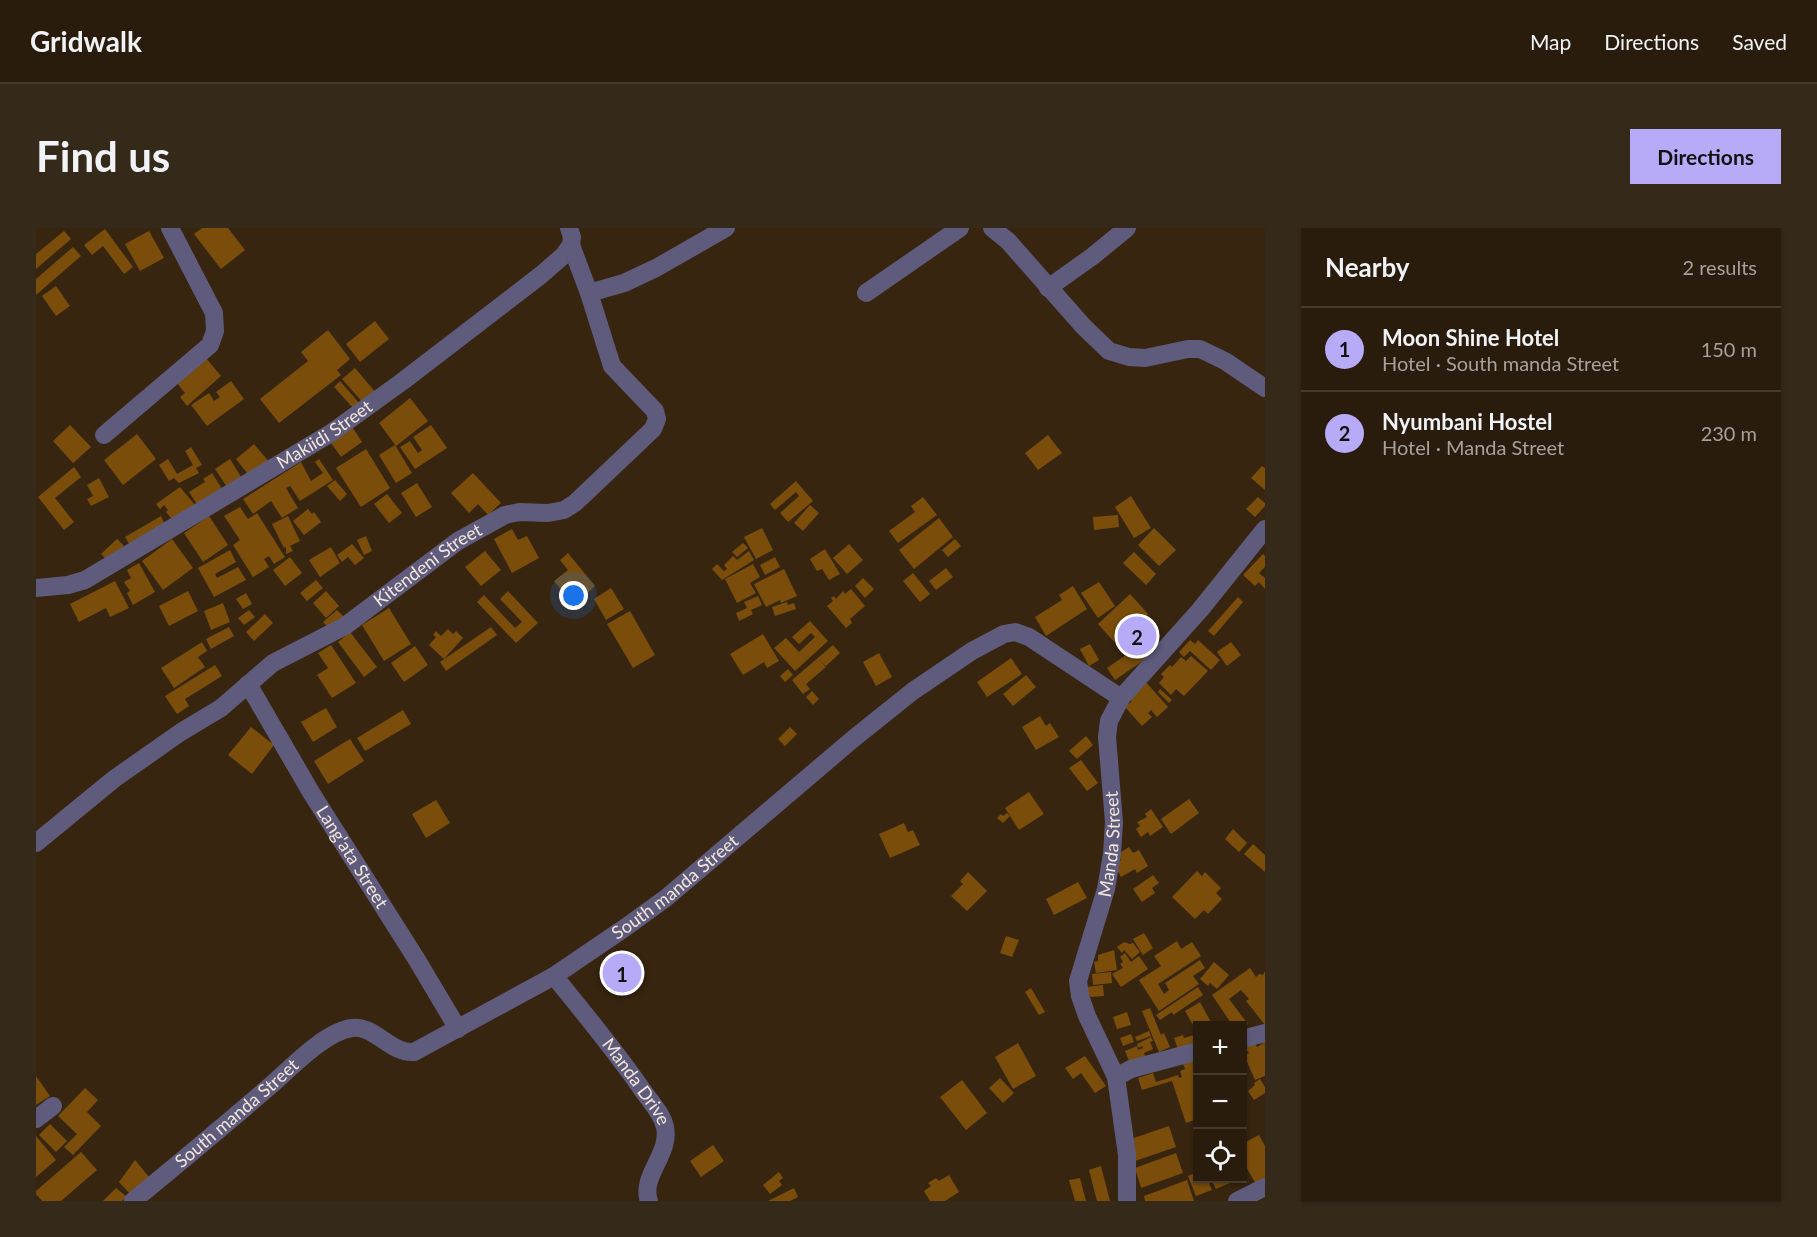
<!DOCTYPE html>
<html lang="en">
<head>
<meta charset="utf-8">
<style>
	:root { --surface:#291c0c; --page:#35291a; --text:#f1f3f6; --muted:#a5a19d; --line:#453a2d; --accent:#b7abf8 }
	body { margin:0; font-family:Lato,sans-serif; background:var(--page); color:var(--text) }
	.controls { position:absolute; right:18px; bottom:18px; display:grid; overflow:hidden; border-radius:0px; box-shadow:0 2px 4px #0004 }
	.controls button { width:54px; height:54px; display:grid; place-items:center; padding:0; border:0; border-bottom:2px solid var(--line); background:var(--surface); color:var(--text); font:30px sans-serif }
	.you { position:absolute; left:538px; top:368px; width:21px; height:21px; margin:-15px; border:4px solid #fff; border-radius:50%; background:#1a73e8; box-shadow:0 0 0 9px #1a73e833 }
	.badge { display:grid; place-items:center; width:39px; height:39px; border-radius:50%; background:var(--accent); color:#111; font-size:20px; font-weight:700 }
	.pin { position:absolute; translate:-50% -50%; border:3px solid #fff; box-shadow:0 2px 6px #0006 }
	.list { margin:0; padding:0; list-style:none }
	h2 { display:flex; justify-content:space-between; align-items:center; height:78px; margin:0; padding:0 24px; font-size:26px }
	h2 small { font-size:20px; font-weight:400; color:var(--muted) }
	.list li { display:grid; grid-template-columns:39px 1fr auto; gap:18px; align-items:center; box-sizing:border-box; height:84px; padding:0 24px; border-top:2px solid var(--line) }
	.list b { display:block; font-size:22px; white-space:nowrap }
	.list p { margin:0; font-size:20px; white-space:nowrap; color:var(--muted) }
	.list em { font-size:20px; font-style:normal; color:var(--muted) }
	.icon { flex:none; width:33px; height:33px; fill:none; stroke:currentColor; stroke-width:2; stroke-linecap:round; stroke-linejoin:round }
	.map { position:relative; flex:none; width:1229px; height:973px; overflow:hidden; border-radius:0px }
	header { display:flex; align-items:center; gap:36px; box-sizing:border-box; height:84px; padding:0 30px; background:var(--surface); border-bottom:2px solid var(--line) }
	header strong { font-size:28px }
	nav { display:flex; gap:33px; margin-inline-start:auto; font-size:21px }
	.intro { display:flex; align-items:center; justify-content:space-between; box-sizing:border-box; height:144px; padding:0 36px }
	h1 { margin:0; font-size:42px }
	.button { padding:15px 27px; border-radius:0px; background:var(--accent); color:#111; font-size:21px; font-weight:700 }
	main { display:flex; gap:36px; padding:0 36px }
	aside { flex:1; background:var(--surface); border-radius:0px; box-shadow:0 2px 4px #0004 }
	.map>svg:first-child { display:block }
</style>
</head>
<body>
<header>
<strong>Gridwalk</strong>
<nav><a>Map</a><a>Directions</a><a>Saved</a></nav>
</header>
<div class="intro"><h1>Find us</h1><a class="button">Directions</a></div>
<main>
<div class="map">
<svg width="1229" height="973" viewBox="0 0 1229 973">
	<rect width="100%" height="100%" fill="#372510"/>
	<g fill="#7a4d0a">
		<path d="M166,0h26l17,22 -24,19 -27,-35z"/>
		<path d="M69,1l28,38 -9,7 -21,-28 -11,9 -8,-10z"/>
		<path d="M28,3l7,8 -35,30v-15z"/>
		<path d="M113,3l15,27 -24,13 -15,-27z"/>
		<path d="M37,19l8,9 -45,39v-16z"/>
		<path d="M20,58l14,20 -14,10 -14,-20z"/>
		<path d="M339,93l14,18 -29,23 -14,-18z"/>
		<path d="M292,102l22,29 -13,11 4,5 -62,48 -19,-24 48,-38 -7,-9z"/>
		<path d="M170,130l15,18 -34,30 -7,-9 5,-4 -8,-10z"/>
		<path d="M319,140l22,26 -12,11 -23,-26z"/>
		<path d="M195,153l13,18 -37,27 -16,-21 18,-12 5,8 6,-4 -4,-5z"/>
		<path d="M304,153l20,23 -6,5 -20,-22z"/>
		<path d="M374,170l18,23 -32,25 -17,-23z"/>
		<path d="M34,197l21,22 -18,16 -20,-22z"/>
		<path d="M395,197l16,23 -32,21 -15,-22 10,-6 8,12 4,-3 -9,-13z"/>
		<path d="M317,200l9,14 -21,15 -10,-14z"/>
		<path d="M101,206l19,25 -33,26 -19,-25z"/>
		<path d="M1012,207l14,18 -24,17 -13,-17z"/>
		<path d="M218,216l16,19 -19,15 -15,-19z"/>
		<path d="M359,217l17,28 -16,10 -17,-28z"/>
		<path d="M155,219l11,18 -6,3 3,5 -20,10 -5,-5 -5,3 -10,-16 9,-6 9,15 16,-9 -8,-14z"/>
		<path d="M330,221l24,39 -29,19 -25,-39z"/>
		<path d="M194,231l13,21 -14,10 -14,-21z"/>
		<path d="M283,231l14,21 -33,21 -10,-15 -4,2 12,20 -16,10 -11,-17 -18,13 -10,-15 58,-37 10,19 12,-8 -8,-11z"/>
		<path d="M1226,238l3,2v22l-14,-12z"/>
		<path d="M38,239l7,10 -26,21 19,24 -10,8 -26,-33z"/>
		<path d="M176,245l12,19 -24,17 -11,-17 16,-10 -2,-3z"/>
		<path d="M437,245l28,30 -13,12 -10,-11 -9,9 -18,-20z"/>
		<path d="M63,250l10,19 -18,9 -4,-7 6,-3 -6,-11z"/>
		<path d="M299,252l12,14 -7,7 -13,-15z"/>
		<path d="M760,253l17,20 -25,21 -8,-9 19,-17 -3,-4 -21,18 -5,-6z"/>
		<path d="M381,255l15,24 -16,10 -15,-24z"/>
		<path d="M144,259l15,18 -20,18 -9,-11 2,-2 -4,-5 -4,4 -4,-5z"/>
		<path d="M351,266l15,19 -13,10 -15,-19z"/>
		<path d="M1095,268l20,32 -17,10 -19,-31z"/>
		<path d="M887,269l14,18 -39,28 -9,-12 26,-19 -4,-6z"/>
		<path d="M1222,269l7,6v3l-10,11 -9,-8z"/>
		<path d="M774,277l9,8 -16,18 -9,-8z"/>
		<path d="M204,279l8,12 9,-6 28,44 -11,7 -5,-8 -5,3 5,8 -16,10 -20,-32 7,-5 -16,-24z"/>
		<path d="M272,281l4,5 2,-2 7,10 -17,13 -11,-14z"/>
		<path d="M1082,287l1,12 -25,3 -1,-13z"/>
		<path d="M125,288l5,11 -35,20 -6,-10z"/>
		<path d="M173,288l19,29 -25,17 -19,-29z"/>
		<path d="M252,288l12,25 -10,5 3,5 -7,3v-7l-2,1 -12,-24z"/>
		<path d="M903,290l14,19 -39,32 -15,-19z"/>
		<path d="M726,300l11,22 -17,9 -12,-22z"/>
		<path d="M1118,300l22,22 -17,16 -21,-21z"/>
		<path d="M476,301l6,11 9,-4 12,22 -27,15 -18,-34z"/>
		<path d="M330,308l6,15 -8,4 -7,-15z"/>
		<path d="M81,311l7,7 -16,15 -7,-7z"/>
		<path d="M136,311l21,29 -30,22 -21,-29z"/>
		<path d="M919,311l6,7 -13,11 -6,-7z"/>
		<path d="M707,315l5,5 -11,9 -5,-5z"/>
		<path d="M316,316l12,14 -9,7 -7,-8 -6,5 -5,-7z"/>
		<path d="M813,316l14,16 -16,14 -14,-16z"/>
		<path d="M295,319l9,16 -20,14 -11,-17z"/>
		<path d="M789,321l15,25 -11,6 -7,-11 -5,2 -7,-12z"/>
		<path d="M194,322l6,12 -21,12 2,4 21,-11 8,13 -32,17 -16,-29z"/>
		<path d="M449,323l16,19 -20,16 -16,-19z"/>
		<path d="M713,323l5,9 -32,20 -10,-11 5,-5 7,7 3,-2 -3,-4 9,-9 4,4z"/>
		<path d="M1098,324l22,22 -10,11 -23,-22z"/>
		<path d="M532,325l27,33 -21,19 -20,-24 14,-11 -8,-10z"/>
		<path d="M1227,326l2,2v11l-6,6 6,5v11l-6,-7 -4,4 -12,-11z"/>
		<path d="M254,329l12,16 -17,13 -12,-16z"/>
		<path d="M739,329l5,10 -15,8 -5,-10z"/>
		<path d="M103,335l16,29 -22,13 -6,-12 3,-2 -6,-9 7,-4 -4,-8z"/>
		<path d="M717,336l7,13 -10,6 6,10 -19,10 -12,-24z"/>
		<path d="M910,340l7,9 -17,13 -7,-9z"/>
		<path d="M748,341l13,27 -16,7 -1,-3 -14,7 -12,-23z"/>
		<path d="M877,345l17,21 -10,8 -17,-21z"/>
		<path d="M827,350l11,11 -9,9 -10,-12z"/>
		<path d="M280,352l7,8 -16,13 -7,-8z"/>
		<path d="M79,353l14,27 -19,9 -4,-9 -27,14 -9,-18z"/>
		<path d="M1063,354l16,24 -17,12 -17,-25z"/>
		<path d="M1037,358l14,23 -41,27 -11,-19 27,-17 -3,-5z"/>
		<path d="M575,360l13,21 -18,11 -12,-21z"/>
		<path d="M815,361l14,17 -15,13 2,4 -6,5 -19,-22 6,-5 -2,-3 3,-2 2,3 7,-8 2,3z"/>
		<path d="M152,363l10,20 -29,15 -10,-20z"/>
		<path d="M290,363l13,15 -13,12 -13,-15z"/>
		<path d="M472,363l30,32 -22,20 -39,-41 7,-7 31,33 7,-6 -22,-23z"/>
		<path d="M210,365l6,11 -9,5 -7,-10z"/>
		<path d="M1094,366l18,20 -32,30 -18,-20z"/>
		<path d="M722,368l4,9 -11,5 2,4 -14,7 -3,-8 11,-5 -3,-6z"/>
		<path d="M1202,369l5,5 -29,34 -6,-5z"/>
		<path d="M751,374l1,3 6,-2 2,6 -21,7 -3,-9z"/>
		<path d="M187,375l7,19 -19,8 -7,-19z"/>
		<path d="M353,380l22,36 -27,17 -22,-36z"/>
		<path d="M213,382l6,7 -11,8 -6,-7z"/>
		<path d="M301,382l9,9 -14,13 -9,-10z"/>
		<path d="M594,383l25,44 -22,13 -26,-44z"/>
		<path d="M229,386l8,9 -19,18 -8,-9z"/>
		<path d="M774,393l18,20 -33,30 -21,-23 12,-10 13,14 16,-15 -4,-4 -12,11 -7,-7z"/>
		<path d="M193,399l5,9 -23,13 -5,-10z"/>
		<path d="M455,399l6,8 -51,36 -6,-9z"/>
		<path d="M412,401l5,5 3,-3 7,7 -19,21 -15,-14 7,-8 -3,-2 3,-4 5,5z"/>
		<path d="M314,404l27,35 -13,10 -26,-35z"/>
		<path d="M727,406l16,27 -12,7 -3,-6 -21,13 -13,-21z"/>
		<path d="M1154,412l5,4 3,-4 22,20 -9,10 -21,-19 -6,6 -5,-5z"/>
		<path d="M166,414l5,9 -9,6 7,10 -31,21 -13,-20z"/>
		<path d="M1195,414l10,13 -14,11 -10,-14z"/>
		<path d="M1054,416l9,16 -10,6 -9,-17z"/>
		<path d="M295,417l25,38 -24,15 -15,-23 11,-7 -10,-15z"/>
		<path d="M797,417l7,8 -14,13 -6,-5 6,6 -20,17 4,5 -7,5 -11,-14z"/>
		<path d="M379,418l13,19 -24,17 -13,-19z"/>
		<path d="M1103,418l8,12 -32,22 -8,-12z"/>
		<path d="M843,425l13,24 -16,9 -13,-24z"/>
		<path d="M1155,428l17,15 -24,25 -8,-7 -5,6 -12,-12 5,-6 -3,-3 9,-9 2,2 9,-10 5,4z"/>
		<path d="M975,430l11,16 -35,23 -10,-15z"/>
		<path d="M179,437l7,11 -37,23 4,7 -12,8 -12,-18z"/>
		<path d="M752,441l5,6 -8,7 -5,-6z"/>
		<path d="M990,447l10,12 -23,19 -10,-12z"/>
		<path d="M1109,453l23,26 -11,10 -6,-7 -3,3 4,4 -10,9 -17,-19 7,-6 -4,-5z"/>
		<path d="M1124,461l12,11 -3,3 -11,-11z"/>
		<path d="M776,463l7,8 -6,6 -7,-8z"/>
		<path d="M290,480l11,19 -24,15 -12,-20z"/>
		<path d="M367,482l8,14 -46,27 -8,-13z"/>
		<path d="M1004,488l6,10 4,-3 9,14 -23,13 -14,-23z"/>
		<path d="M215,499l23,18 -22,29 -24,-19z"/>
		<path d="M754,499l7,7 -12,12 -7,-7z"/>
		<path d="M1050,508l7,9 -16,14 -8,-8z"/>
		<path d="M314,511l14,22 -36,23 -14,-23z"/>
		<path d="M1045,532l17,23 -11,8 -18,-23z"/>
		<path d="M993,564l15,22 -25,16 -14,-22z"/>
		<path d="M1153,571l10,14 -28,21 -10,-15z"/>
		<path d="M400,572l14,23 -24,15 -14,-24z"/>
		<path d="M1115,581l12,18 -13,9 -2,-4 -7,5 -5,-8 4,-3 -3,-4 10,-5 -2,-3z"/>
		<path d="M971,585l3,3 -7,7 -6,-5 4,-4 2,2z"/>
		<path d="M868,595l4,9 5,-2 7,15 -30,13 -11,-24z"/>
		<path d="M1197,601l14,14 -8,9 -14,-13z"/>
		<path d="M1217,616l12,11v17l-21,-18z"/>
		<path d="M1093,619l4,6 6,-3 9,16 -11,7 -2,-4 -14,8 -7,-13 7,-4 -3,-6z"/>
		<path d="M1161,643l5,5 3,-4 16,16 -5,5 6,6 -14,15 -4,-4 -9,9 -23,-22z"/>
		<path d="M932,644l19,19 -20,20 -16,-15 12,-12 -3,-3z"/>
		<path d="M1117,647l6,8 -7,5 3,5 -13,9 -9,-13z"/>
		<path d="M1042,654l9,16 -33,17 -8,-16z"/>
		<path d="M1108,705l9,15 -10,7 -10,-16z"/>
		<path d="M970,708l13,4 -7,17 -12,-4z"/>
		<path d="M1141,713l4,8 11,-7 9,14 -43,28 6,10 5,-4 -4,-7 35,-23 5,8 -12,8 6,8 -40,27 -20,-31 22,-14 -7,-10z"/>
		<path d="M1088,714l6,2 3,-1 7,9 -8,7 -8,-9 -2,3 -5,-6z"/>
		<path d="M1078,722l3,20 -21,3 -2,-11 4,-1v-6z"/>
		<path d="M1089,725l6,9 8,-6 9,13 -27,18 -9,-13 11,-6 -3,-4 3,-2 -3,-5z"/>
		<path d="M1178,734l15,13 -12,14 -7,-6 -2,3 -8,-7z"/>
		<path d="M1214,740l6,9 3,-3 4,1 2,-4v54l-19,-24 3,-2 -8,-9 -12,9 19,25 -6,4v-2h-9l-21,-31z"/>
		<path d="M1075,744l1,11 -19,2 -1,-11z"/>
		<path d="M1067,757l1,11 -16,1 -1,-10z"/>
		<path d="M1162,759l5,8 -30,20 -1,-3 -12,8 -4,-5z"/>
		<path d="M995,760l14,24 -6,3 -14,-23z"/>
		<path d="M1164,774l13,24h-15l-1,6 -12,-21z"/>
		<path d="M1114,780l11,27 3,-2 6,14 -11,5 -17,-41z"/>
		<path d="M1091,784l4,13 -14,4 -4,-12z"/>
		<path d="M1113,803l2,5 -14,5 -2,-4z"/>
		<path d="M1095,806l3,8 -11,4 -3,-8z"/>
		<path d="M1147,807l1,3 10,-3 3,9 -17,11 -6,-17z"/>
		<path d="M1115,809l2,4 -3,1 3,7 -9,4 3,8 -16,5 -6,-15 12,-5 1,4 5,-2 -1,-2 -4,2 -1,-4z"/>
		<path d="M1218,814l3,5 8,-5v34l-10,4 -11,-25 5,-2 -4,-5z"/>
		<path d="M982,815l18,33 -23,13 -18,-32z"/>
		<path d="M1049,828l21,30 -11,7 -14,-20 -8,6 -8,-11z"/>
		<path d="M1161,831v60l-11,4 -14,-42 -30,9 -4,-12 15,-5 3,9 22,-7 1,3 3,-1 -2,-6 5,-2 -2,-5z"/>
		<path d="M0,848l14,20 -14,9z"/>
		<path d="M964,850l14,15 -11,10 -14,-15z"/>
		<path d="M1224,851l5,8v6l-11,7 -6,-9 7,-6 -1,-2z"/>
		<path d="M926,852l25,33 -21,17 -26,-33z"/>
		<path d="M49,860l13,12 -11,12 14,14 -28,29 -9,-8 13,-13 -19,-18z"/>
		<path d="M14,896l17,17 -11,11 -17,-17z"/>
		<path d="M1133,898l7,21 -41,14 -7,-21z"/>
		<path d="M1223,907l6,11v33l-9,5 -14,-24v-16z"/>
		<path d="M0,908l20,24 -20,17z"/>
		<path d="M677,917l11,16 -23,16 -11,-16z"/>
		<path d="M45,924l16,18 -36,31h-19l-6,-7v-3z"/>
		<path d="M1140,925l7,20 -42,15 -6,-20z"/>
		<path d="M99,932l15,18 -19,17 -12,-13z"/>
		<path d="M1065,938l9,35h-13l-8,-31z"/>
		<path d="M743,944l4,6 -4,3 3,4 -12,9 -7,-9z"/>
		<path d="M1161,944v7h10l5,11 -16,6 -8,-20z"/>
		<path d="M913,947l10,17 -14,9h-15l-6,-10 7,-5 -3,-3 8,-5 3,3z"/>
		<path d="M1044,950l6,23h-11l-6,-21z"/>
		<path d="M1175,951h20l1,3 -16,7z"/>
		<path d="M1151,952l7,21h-49l-1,-5z"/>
		<path d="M80,960l11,9 -5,4h-19z"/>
		<path d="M758,960l4,9 -8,4h-22z"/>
	</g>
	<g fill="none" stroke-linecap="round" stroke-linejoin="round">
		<g stroke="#5f5b7c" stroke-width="18">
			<path d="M956,0l16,13 76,86 25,24 20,6 16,1 43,-9h12l25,12 40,27"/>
			<path d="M1012,60l45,-32 34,-28"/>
			<path d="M553,65l35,-10 32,-15 70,-40"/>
			<path d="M830,65l94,-65"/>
			<path d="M68,207l106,-90 5,-14 -1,-18 -44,-85"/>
			<path id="s1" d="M0,360l32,-3 17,-5 246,-147 72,-52 138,-106 23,-20 7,-10 1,-8 -3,-9"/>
			<path id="s2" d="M212,456l64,110 105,166 41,69"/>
			<path id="s3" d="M0,615l78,-64 67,-47 40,-24 52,-45 72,-37 113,-85 47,-26 14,-3 29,1 16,-3 11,-7 78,-74 4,-10 -2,-8 -43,-45 -23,-73 -18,-48"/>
			<path id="s4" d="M518,748c30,37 60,73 87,112 8,12 21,25 24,39 6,27 -25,49 -16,74"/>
			<path d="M1206,811l23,-6"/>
			<path d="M1080,849l15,-8 67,-18"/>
			<path d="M0,891l17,-13"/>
			<path id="s5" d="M97,973c46,-38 92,-76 137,-115 21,-18 54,-54 82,-58 23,-3 38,26 62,24l140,-76 72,-49 40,-29 187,-159 60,-48 59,-40 32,-17 11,-2 14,5 92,61"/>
			<path id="s6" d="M1091,973v-46l-11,-78 -29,-61 -7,-20 -2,-15 28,-92 6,-35 2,-32 -7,-85 2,-16 12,-23 79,-88 65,-81"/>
			<path d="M1201,973l28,-14"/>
		</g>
	</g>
	<g text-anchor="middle" stroke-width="4.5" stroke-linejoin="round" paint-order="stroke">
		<g font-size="18" fill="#f3e7db" stroke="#2d1c07">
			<text dy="6" stroke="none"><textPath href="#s1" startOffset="330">Makiidi Street</textPath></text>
			<text dy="6" stroke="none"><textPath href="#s3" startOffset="482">Kitendeni Street</textPath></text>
			<text dy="6" stroke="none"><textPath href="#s6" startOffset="370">Manda Street</textPath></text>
			<text dy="6" stroke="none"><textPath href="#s2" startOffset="202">Lang'ata Street</textPath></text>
			<text dy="6" stroke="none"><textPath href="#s5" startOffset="658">South manda Street</textPath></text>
			<text dy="6" stroke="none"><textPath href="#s4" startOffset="134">Manda Drive</textPath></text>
			<text dy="6" stroke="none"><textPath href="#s5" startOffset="136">South manda Street</textPath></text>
		</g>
	</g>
</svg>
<div class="controls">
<button>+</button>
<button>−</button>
<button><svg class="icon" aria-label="locate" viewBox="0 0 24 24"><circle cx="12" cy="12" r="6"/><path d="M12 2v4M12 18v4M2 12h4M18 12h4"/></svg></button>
</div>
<div class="you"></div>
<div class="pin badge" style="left:586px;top:745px">1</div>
<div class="pin badge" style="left:1101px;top:408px">2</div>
</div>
<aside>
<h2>Nearby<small>2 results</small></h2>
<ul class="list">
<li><span class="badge">1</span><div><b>Moon Shine Hotel</b><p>Hotel · South manda Street</p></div><em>150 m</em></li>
<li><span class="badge">2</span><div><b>Nyumbani Hostel</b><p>Hotel · Manda Street</p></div><em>230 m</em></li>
</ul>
</aside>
</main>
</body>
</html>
